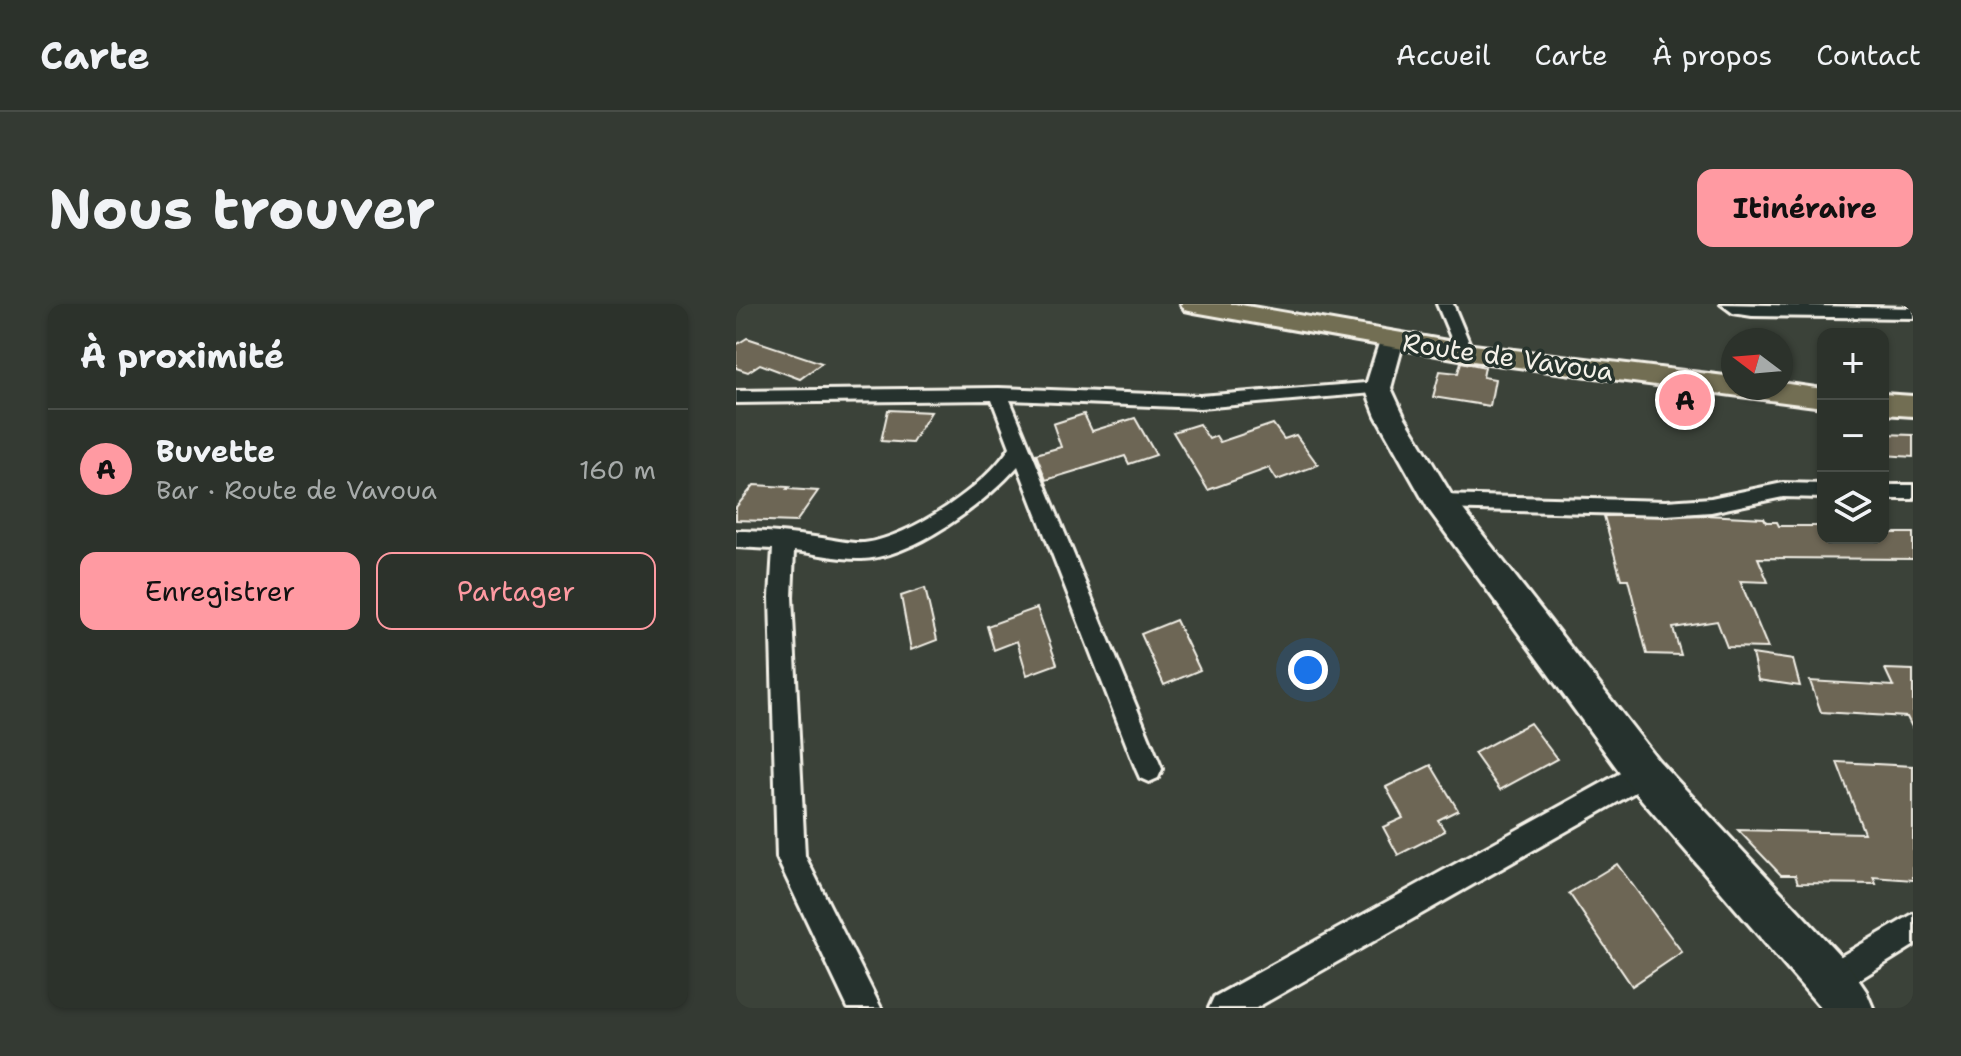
<!DOCTYPE html>
<html lang="fr">
<head>
<meta charset="utf-8">
<style>
	:root { --surface:#2c322b; --page:#343a33; --text:#f1f3f6; --muted:#a6aaa9; --line:#484d47; --accent:#ff9aa2 }
	body { margin:0; font-family:"Shantell Sans",sans-serif; background:var(--page); color:var(--text) }
	.controls { position:absolute; right:24px; top:24px; display:grid; overflow:hidden; border-radius:16px; box-shadow:0 2px 6px #0004 }
	.controls button { width:72px; height:72px; display:grid; place-items:center; padding:0; border:0; border-bottom:2px solid var(--line); background:var(--surface); color:var(--text); font:40px sans-serif }
	.compass { position:absolute; left:985px; top:24px; width:72px; height:72px; border-radius:50%; background:var(--surface); box-shadow:0 2px 6px #0004; rotate:286deg }
	.you { position:absolute; left:572px; top:366px; width:28px; height:28px; margin:-20px; border:6px solid #fff; border-radius:50%; background:#1a73e8; box-shadow:0 0 0 12px #1a73e833 }
	.badge { display:grid; place-items:center; width:52px; height:52px; border-radius:50%; background:var(--accent); color:#111; font-size:26px; font-weight:700 }
	.pin { position:absolute; translate:-50% -50%; border:4px solid #fff; box-shadow:0 2px 8px #0006 }
	.list { margin:0; padding:0; list-style:none }
	h2 { display:flex; justify-content:space-between; align-items:center; height:104px; margin:0; padding:0 32px; font-size:34px }
	h2 small { font-size:26px; font-weight:400; color:var(--muted) }
	.list li { display:grid; grid-template-columns:52px 1fr auto; gap:24px; align-items:center; box-sizing:border-box; height:120px; padding:0 32px; border-top:2px solid var(--line) }
	.list b { display:block; font-size:30px; white-space:nowrap }
	.list p { margin:0; font-size:26px; white-space:nowrap; color:var(--muted) }
	.list em { font-size:26px; font-style:normal; color:var(--muted) }
	.actions { display:flex; gap:16px; padding:24px 32px }
	.actions a { flex:1; padding:18px 0; border:2px solid var(--accent); border-radius:16px; text-align:center; font-size:28px; color:var(--accent) }
	.actions .main { background:var(--accent); color:#111 }
	.icon { flex:none; width:44px; height:44px; fill:none; stroke:currentColor; stroke-width:2; stroke-linecap:round; stroke-linejoin:round }
	.map { position:relative; flex:none; width:1177px; height:704px; overflow:hidden; border-radius:16px }
	header { display:flex; align-items:center; gap:48px; box-sizing:border-box; height:112px; padding:0 40px; background:var(--surface); border-bottom:2px solid var(--line) }
	header strong { font-size:38px }
	nav { display:flex; gap:44px; margin-inline-start:auto; font-size:28px }
	.intro { display:flex; align-items:center; justify-content:space-between; box-sizing:border-box; height:192px; padding:0 48px }
	h1 { margin:0; font-size:56px }
	.button { padding:20px 36px; border-radius:16px; background:var(--accent); color:#111; font-size:28px; font-weight:700 }
	main { display:flex; gap:48px; padding:0 48px }
	aside { flex:1; background:var(--surface); border-radius:16px; box-shadow:0 2px 6px #0004 }
	.map>svg:first-child { display:block }
</style>
</head>
<body>
<header>
<strong>Carte</strong>
<nav><a>Accueil</a><a>Carte</a><a>À propos</a><a>Contact</a></nav>
</header>
<div class="intro"><h1>Nous trouver</h1><a class="button">Itinéraire</a></div>
<main>
<aside>
<h2>À proximité<small></small></h2>
<ul class="list">
<li><span class="badge">A</span><div><b>Buvette</b><p>Bar · Route de Vavoua</p></div><em>160 m</em></li>
</ul>
<div class="actions"><a class="main">Enregistrer</a><a>Partager</a></div>
</aside>
<div class="map">
<svg width="1177" height="704" viewBox="0 0 1177 704">
	<rect width="100%" height="100%" fill="#3b4239"/>
	<filter id="ink" filterUnits="userSpaceOnUse"><feTurbulence type="fractalNoise" baseFrequency=".0125" numOctaves="2"/><feDisplacementMap in="SourceGraphic" scale="16" xChannelSelector="R" yChannelSelector="G"/><feConvolveMatrix kernelMatrix="1 2 1 2 8 2 1 2 1" color-interpolation-filters="sRGB"/></filter>
	<g filter="url(#ink)">
		<g fill="#6d6655" stroke="#f4f1e8" stroke-width="2">
			<path d="M11,34l75,25 -22,16 -40,-15 -12,8 -12,-4v-23z"/>
			<path d="M725,58l24,5 -2,10 12,2 -5,27 -57,-9 7,-26 18,2z"/>
			<path d="M152,106l43,2 -19,31 -31,-2z"/>
			<path d="M348,110l8,17 43,-13 21,37 -27,9 -4,-8 -79,24 -10,-26 25,-7 -8,-23z"/>
			<path d="M463,120l10,15 7,-3 4,6 53,-18 11,15 12,-4 22,30 -41,15 -8,-12 -61,22 -35,-58z"/>
			<path d="M1147,130l30,1v22l-30,-2z"/>
			<path d="M18,181l35,2 -2,2 31,2 -22,31 -60,-2v-13z"/>
			<path d="M969,211l59,3 2,4h11l2,4h44v12h60v-5h30v26l-155,-1 10,24 -28,-1 28,67 -41,-1 -10,-26 -44,7 8,27 -34,-1 -19,-75h-7l-17,-63z"/>
			<path d="M189,284l12,52 -26,10 -10,-54z"/>
			<path d="M301,304l20,56 -30,11 -10,-34 -23,9 -7,-24z"/>
			<path d="M440,316l24,50 -36,15 -23,-51z"/>
			<path d="M1016,350l41,6 7,26 -42,-6z"/>
			<path d="M1149,365l28,1v59l-6,-12 -86,-5 -11,-31 83,5z"/>
			<path d="M794,419l27,36 -57,31 -26,-37z"/>
			<path d="M1101,458l76,4v114l-40,-3 3,7 -78,-1 -3,-8h-14l-43,-45 126,3z"/>
			<path d="M695,461l27,45 -20,10 7,11 -47,24 -15,-28 20,-9 -17,-31z"/>
			<path d="M881,560l65,88 -50,34 -63,-93z"/>
		</g>
		<g fill="none" stroke-linecap="round" stroke-linejoin="round">
			<g stroke="#f4f1e8" stroke-width="6">
				<g id="street">
					<path d="M701,0h16l20,48 -2,4 -6,1 -8,-5z"/>
					<path d="M985,0l192,4v10l-161,-2 -19,-3z"/>
					<path d="M642,78l9,6 -3,4 -184,16 -190,-8 152,369 -4,9 -9,4 -9,-4 -4,-9 -118,-303c-34,38 -104,91 -156,93 -22,1 -46,-6 -68,-8l-2,46 13,259 76,152h-33l-71,-150 -7,-261 3,-48 -37,-2v-16c29,0 57,3 86,7 13,2 29,6 42,5 46,-5 123,-58 146,-96l-18,-47 -256,3v-12l263,-3 201,8z"/>
					<path d="M1047,179l40,1v14l-40,-1 -72,15 -45,3 -226,-6 -7,-2 -3,-5 3,-5 7,-2 226,6 45,-3z"/>
					<rect x="1147" y="181" width="30" height="14"/>
					<path d="M908,456l9,4 4,9 -4,9 -397,226h-47l5,-11z"/>
					<path d="M1177,610v32l-72,45 -11,5 -11,-5 -5,-11 5,-11z"/>
				</g>
			</g>
			<g stroke="#f4f1e8" stroke-width="6">
				<path id="secondary" d="M656,29l9,2 3,5 -13,48 13,28 47,78 207,266 189,203 19,28 7,17h-52l-191,-222 -201,-276 -53,-94 -11,-28 15,-48 3,-5z"/>
			</g>
			<g stroke="#f4f1e8" stroke-width="6">
				<g id="primary">
					<path d="M445,0h54l230,40 268,33v11h48v-5l42,6v18l-358,-47 -271,-48 -9,-2z"/>
					<path d="M1147,90l30,2v20l-30,-2z"/>
				</g>
			</g>
			<use href="#street" fill="#26332d" fill-rule="evenodd"/>
			<use href="#secondary" fill="#26332d" fill-rule="evenodd"/>
			<use href="#primary" fill="#726e52" fill-rule="evenodd"/>
		</g>
	</g>
	<g text-anchor="middle" stroke-width="7" stroke-linejoin="round" paint-order="stroke">
		<g font-size="26" fill="#f4f1e8" stroke="#26332d">
			<text transform="translate(772 53) rotate(8)" y="9">Route de Vavoua</text>
		</g>
	</g>
</svg>
<div class="controls">
<button>+</button>
<button>−</button>
<button><svg class="icon" aria-label="layers" viewBox="0 0 24 24"><path d="M12 4l9 5-9 5-9-5zM3 14l9 5 9-5"/></svg></button>
</div>
<svg class="compass" viewBox="-18 -18 36 36"><path d="M0-13l5 13h-10z" fill="#e53935"/><path d="M0 13l5-13h-10z" fill="#a6aaa9"/></svg>
<div class="you"></div>
<div class="pin badge" style="left:949px;top:96px">A</div>
</div>
</main>
</body>
</html>
